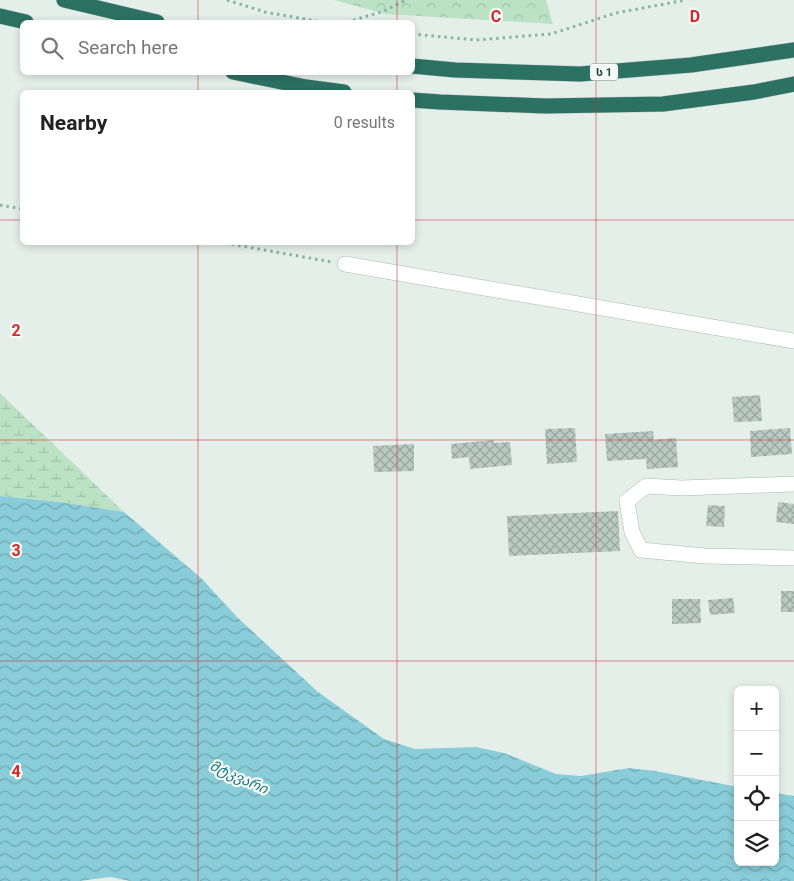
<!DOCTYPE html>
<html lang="en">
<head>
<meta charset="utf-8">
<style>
	:root { --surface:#fff; --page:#f2f2f2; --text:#222; --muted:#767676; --line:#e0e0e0 }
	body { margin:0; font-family:Roboto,"Noto Sans Georgian",sans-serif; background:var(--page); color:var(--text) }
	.controls { position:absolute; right:15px; bottom:15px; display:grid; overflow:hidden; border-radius:8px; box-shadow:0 2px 8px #0003 }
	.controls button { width:45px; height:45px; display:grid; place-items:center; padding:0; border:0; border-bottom:1px solid var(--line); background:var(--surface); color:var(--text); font:25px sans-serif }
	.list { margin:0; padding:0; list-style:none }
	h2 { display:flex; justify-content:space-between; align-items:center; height:65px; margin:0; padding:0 20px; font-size:21px }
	h2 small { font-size:16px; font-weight:400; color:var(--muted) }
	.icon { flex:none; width:28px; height:28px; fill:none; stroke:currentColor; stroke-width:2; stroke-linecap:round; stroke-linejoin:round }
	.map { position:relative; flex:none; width:794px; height:881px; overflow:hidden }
	.search { position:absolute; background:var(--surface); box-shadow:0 2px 8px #0003; left:20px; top:20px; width:395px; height:55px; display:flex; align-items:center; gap:12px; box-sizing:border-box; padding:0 18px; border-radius:8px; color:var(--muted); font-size:19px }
	.panel { position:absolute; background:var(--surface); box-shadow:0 2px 8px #0003; left:20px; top:90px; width:395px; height:155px; border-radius:8px }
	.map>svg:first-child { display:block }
</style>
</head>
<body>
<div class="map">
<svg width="794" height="881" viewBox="0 0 794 881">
	<defs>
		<pattern id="forest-crowns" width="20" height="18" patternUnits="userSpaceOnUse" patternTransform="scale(1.25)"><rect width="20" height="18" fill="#bce2c6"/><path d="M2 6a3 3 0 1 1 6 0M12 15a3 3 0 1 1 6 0" fill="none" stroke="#a1c3ab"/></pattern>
		<pattern id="wetland-marsh" width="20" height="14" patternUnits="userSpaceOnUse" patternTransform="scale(1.25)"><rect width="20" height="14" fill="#bce2c6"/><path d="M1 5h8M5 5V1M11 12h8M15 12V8" fill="none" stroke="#a1c3ab"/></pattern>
		<pattern id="water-waves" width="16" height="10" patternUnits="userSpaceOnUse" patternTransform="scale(1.25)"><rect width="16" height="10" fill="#89cdd8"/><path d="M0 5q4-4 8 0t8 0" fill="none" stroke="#70a8b0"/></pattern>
		<pattern id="building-cross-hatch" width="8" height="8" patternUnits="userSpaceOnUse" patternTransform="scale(1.25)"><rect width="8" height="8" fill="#bacac3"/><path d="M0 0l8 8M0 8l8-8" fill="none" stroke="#97a69f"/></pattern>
	</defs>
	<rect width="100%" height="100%" fill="#e5efea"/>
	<path fill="url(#forest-crowns)" d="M334,0h212l7,24 -168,-10z"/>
	<path fill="url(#wetland-marsh)" d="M0,393l124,119 -64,-10 -60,-6z"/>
	<path fill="url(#water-waves)" d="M0,496l60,6 64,10 78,67 35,38 81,75 66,47 31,10 61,-2 28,6 52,21 25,2 48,-8 26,3 83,16v75h37v-69l19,3v85h-664l-20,-4 -30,4h-80z"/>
	<g fill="url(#building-cross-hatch)">
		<path d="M760,395l2,26 -28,1 -2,-25z"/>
		<path d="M575,428l2,34 -30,2 -2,-35z"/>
		<path d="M790,428l2,26 -41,3 -1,-26z"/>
		<path d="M653,431l1,9 22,-2 2,29 -31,2 -1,-10 -39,2 -2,-27z"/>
		<path d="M494,440v3l16,-1 2,23 -42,4 -1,-12 -17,2 -1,-15z"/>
		<path d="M414,444v27l-40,1 -1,-26z"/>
		<path d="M778,502l16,2v20l-18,-2z"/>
		<path d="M708,505l17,1 -1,21 -18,-1z"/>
		<path d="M618,511l2,40 -111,5 -2,-40z"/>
		<rect x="781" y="591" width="13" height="21"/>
		<path d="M733,598l2,15 -25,2 -2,-15z"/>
		<path d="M672,599h28l1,24 -29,1z"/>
	</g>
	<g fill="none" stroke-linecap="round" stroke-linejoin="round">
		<g stroke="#a7b8b2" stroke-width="16">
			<g id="minor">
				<path d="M345,264l449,77"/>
				<path d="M794,484l-113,4 -35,-2 -19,15 5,31 9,18 64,6 89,2"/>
			</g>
		</g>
		<g stroke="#c1cac8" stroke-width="16">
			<g id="highway">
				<path d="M64,0l93,22"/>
				<path d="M0,16l26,6"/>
				<path d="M412,66l43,4 125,4 111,-9 103,-15"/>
				<path d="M233,72l73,15 38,5"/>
				<path d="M412,100l28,2 105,4 118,-2 91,-12 40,-8"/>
			</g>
		</g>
		<g stroke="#83b5a5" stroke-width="3" stroke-dasharray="2.5 4" stroke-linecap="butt">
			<path d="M227,0l38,12 57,10"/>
			<path d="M347,22l37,-11 22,-11"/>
			<path d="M412,34l64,6 75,-6 65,-21 70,-13"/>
			<path d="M0,205l22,4"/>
			<path d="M219,242l113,20"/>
		</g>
		<use href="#minor" stroke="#fff" stroke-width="15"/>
		<use href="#highway" stroke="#2b7262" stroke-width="15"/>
	</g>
	<path fill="none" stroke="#d62828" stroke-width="1" stroke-opacity="0.55" d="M198,0v22M397,0v22M596,0v881M198,72v20M397,72v20M0,220h22M412,220h382M198,242v639M397,242v639M0,440h794M0,661h794"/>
	<g text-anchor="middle" stroke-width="4.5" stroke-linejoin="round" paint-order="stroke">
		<rect fill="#f6fbf8" stroke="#627a73" stroke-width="1" x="590" y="63.5" width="28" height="17" rx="4"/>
		<g font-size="11" font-weight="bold" fill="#22433a">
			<text x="604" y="76">ს 1</text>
		</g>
		<g font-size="14" font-style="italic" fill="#167485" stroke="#f6fbf8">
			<text transform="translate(239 777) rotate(24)" y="5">მტკვარი</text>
		</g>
	</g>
	<g font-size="16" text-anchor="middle" font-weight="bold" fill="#d62828" stroke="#f6fbf8" stroke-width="4.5" stroke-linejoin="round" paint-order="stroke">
		<text x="496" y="22">C</text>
		<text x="695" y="22">D</text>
		<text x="16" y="336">2</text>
		<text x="16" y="556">3</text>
		<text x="16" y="777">4</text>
	</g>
</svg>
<div class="controls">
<button>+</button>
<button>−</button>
<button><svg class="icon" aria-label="locate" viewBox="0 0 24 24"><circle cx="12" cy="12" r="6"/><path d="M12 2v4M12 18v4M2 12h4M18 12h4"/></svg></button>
<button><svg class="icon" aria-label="layers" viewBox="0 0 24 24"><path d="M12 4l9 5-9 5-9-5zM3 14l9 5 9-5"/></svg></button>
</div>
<div class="search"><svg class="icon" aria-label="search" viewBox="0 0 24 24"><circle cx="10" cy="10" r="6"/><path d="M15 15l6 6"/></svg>Search here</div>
<section class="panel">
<h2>Nearby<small>0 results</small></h2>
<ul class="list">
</ul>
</section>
</div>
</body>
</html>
